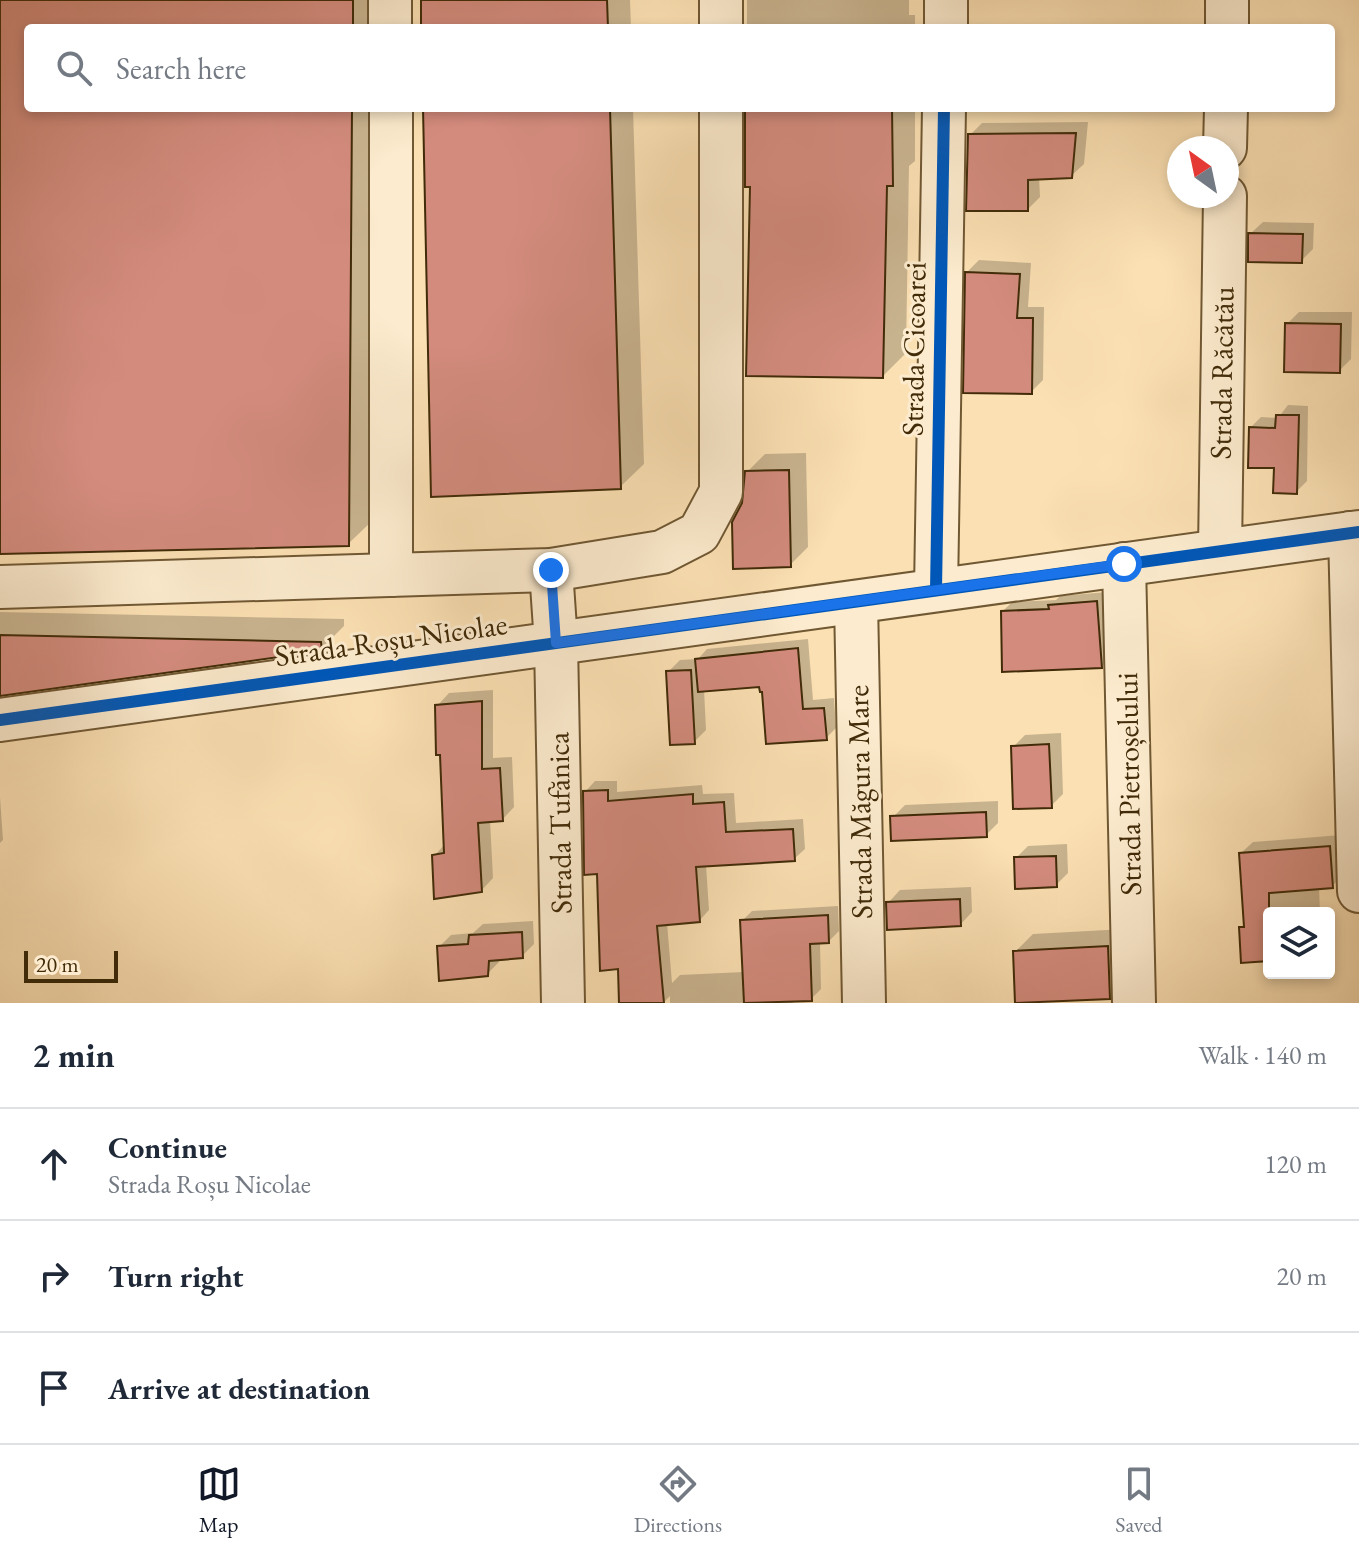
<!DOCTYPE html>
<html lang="en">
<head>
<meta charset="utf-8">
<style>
	:root { --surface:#fff; --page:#f2f2f3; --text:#1f2937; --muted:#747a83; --line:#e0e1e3; --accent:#111827 }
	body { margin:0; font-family:"EB Garamond",serif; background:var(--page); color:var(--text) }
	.controls { position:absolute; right:24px; bottom:24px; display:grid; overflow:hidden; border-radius:8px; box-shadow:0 4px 12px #0003 }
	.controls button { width:72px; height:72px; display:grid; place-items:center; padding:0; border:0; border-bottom:2px solid var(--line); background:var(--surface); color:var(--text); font:40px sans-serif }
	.compass { position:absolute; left:1167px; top:136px; width:72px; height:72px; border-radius:50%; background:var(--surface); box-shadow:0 4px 12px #0003; rotate:327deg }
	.scale { position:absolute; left:24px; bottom:20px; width:94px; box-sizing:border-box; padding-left:8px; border:4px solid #412b08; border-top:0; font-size:22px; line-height:28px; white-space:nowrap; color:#412b08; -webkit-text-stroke:6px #fcebce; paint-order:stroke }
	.stop { position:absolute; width:24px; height:24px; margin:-18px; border:6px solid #1a73e8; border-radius:50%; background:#fff }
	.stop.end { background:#1a73e8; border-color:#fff; box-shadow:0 2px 8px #0008 }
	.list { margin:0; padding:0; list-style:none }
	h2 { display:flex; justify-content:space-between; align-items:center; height:104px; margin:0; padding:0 32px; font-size:34px }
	h2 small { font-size:26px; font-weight:400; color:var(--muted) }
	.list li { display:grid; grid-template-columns:52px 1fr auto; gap:24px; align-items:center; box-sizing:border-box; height:112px; padding:0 32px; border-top:2px solid var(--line) }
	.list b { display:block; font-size:30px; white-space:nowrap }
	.list p { margin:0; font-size:26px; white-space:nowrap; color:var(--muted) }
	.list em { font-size:26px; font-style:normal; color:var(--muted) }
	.icon { flex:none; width:44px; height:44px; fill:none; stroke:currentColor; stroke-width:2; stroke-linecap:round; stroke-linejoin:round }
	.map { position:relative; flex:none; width:1359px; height:1003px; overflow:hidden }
	.search { position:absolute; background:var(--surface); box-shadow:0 4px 12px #0003; left:24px; right:24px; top:24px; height:88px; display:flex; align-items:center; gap:20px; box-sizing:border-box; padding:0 28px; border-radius:8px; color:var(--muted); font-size:30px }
	.sheet { height:440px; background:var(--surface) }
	nav { display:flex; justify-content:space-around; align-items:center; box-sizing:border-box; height:112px; border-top:2px solid var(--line); background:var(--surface); font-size:22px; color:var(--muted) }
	nav a { display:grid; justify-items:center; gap:4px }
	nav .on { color:var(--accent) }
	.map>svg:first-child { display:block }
</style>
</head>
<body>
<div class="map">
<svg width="1359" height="1003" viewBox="0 0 1359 1003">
	<rect width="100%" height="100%" fill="#fbe0b3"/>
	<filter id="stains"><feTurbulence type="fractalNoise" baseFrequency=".0025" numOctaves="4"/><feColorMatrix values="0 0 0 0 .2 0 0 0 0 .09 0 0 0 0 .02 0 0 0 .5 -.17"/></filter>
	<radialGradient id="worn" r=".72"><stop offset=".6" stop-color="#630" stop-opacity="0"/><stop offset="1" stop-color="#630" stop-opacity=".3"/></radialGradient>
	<g fill="#0003">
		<path d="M0,0h375v28h-347v80h347l-3,413 -24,23 -348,8z"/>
		<path d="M423,0h207l1,28h-208z"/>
		<path d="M747,0h162v15h6v13h-168z"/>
		<path d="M425,108h208l11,356 -24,23z"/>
		<path d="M745,108h170v53l-6,5 -3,187 -23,23 -131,-191z"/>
		<path d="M1088,122l-4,42 -13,12 -32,1 1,20 -12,12 -58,-74 12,-12z"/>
		<path d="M1263,222l51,1 -1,26 -12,12 -51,-27z"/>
		<path d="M979,260l52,3 -3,44h16l-1,73 -12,12 -64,-120z"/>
		<path d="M1299,312h53l-1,47 -12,12 -52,-47z"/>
		<path d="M1288,405l20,1 -1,75 -11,11 -46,-64 11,-11 17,1z"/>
		<path d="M806,453l2,94 -18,18 -46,-62 3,-31 18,-18z"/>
		<path d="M1107,592l4,64 -9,10 -99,-55 9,-9 44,-2 4,-4z"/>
		<path d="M0,612l344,7v7l-23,23 -321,45z"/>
		<path d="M808,639l5,61 21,-2 2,30 -10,10 -65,-53 -57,4 2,41 -12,12 -26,-70 12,-12 18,-1 9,-10z"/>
		<path d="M493,690v68l19,-1 2,50 -12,13h-12l3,58 -12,13 -47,-35 12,-13 -9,-137 12,-13z"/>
		<path d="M1061,733l2,61 -12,12 -38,-59 12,-12z"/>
		<path d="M595,781h22v11l85,-7 1,9 31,-1 2,30 67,-4 2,30 -11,10 -88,6 3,45 -10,11 -32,2 5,60 8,-8 64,-3 -2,-51 10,-10 86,-5 1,25 -10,10 -9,1 1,47 -10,10h-18v4h-123v-7l-7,7h-42l-1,-36 -22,-95 -13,-80z"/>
		<path d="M0,797l3,43 -3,3z"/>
		<path d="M998,801v22l-12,12 -93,-18 12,-12z"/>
		<path d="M1341,835l3,40 -12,11 -13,1 1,26h-51v46l-28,-31 5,-4 -5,-71 12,-11z"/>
		<path d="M1067,844l1,29 -12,12 -40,-27 12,-12z"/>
		<path d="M971,887l1,25 -12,13 -72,-22 12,-13z"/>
		<path d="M533,921l1,23 -12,12 -23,2v4l-12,12 -48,-27 12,-12 22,-2 10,-9z"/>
		<path d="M1125,929l2,50 -18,18 -94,-45 18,-18z"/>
	</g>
	<g fill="#d38b7d" stroke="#412b08" stroke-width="2">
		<path d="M0,0h353v28h-325v80h324l-3,438 -349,8z"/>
		<path d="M421,0h186l1,28h-187z"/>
		<path d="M423,108h187l11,381 -190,8z"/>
		<path d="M745,108h147l1,78h-6l-4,192 -137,-2 4,-189h-5z"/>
		<path d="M1076,133l-4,45 -44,2v31h-62l2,-77z"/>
		<path d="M1248,233l55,1 -1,29 -54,-1z"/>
		<path d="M965,272l55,2 -3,44h16l-1,76 -69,-1z"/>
		<path d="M1285,323l56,1 -1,49 -56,-1z"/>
		<path d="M1276,415h23l-2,79 -24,-1 1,-25h-26l1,-41 26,1z"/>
		<path d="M789,470l2,97 -58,2 -1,-47 10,-19 3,-32z"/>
		<path d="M1097,601l5,67 -100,4 -1,-61 48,-2 -1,-4z"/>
		<path d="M0,635l321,7 1,9 -322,45z"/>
		<path d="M798,648l5,61 21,-1 3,32 -61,4 -4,-52h-2l-1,-5 -61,5 -3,-33z"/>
		<path d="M691,670l4,74 -25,1 -4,-74z"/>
		<path d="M482,701v68l18,-1 3,53 -25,2 4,69 -48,7 -2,-44 12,-2 -4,-98h-4l-1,-50z"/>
		<path d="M1049,744l3,64 -39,1 -2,-63z"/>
		<path d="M608,790v11l85,-7v10l31,-2 2,30 67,-3 2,32 -99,6 4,55 -43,4 7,77h-45l-1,-34 -18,2 -3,-97 -13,1 -1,-84z"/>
		<path d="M986,812l1,25 -96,4 -1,-25z"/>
		<path d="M1330,846l3,42 -64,5v68l-28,2 -2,-36h5l-5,-74z"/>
		<path d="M1056,856l1,31 -42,2 -1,-32z"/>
		<path d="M960,899l1,27 -74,4 -1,-28z"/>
		<path d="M828,915l1,28 -19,1 2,57 -68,2 -4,-83z"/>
		<path d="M522,932l1,26 -34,3 -1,15 -49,5 -2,-35 31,-2 1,-9z"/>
		<path d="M1108,946l2,53 -95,4 -2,-52z"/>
	</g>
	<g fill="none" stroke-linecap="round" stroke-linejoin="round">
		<g stroke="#705833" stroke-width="46">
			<g id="minor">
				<path d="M390,0v28"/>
				<path d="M721,0v28"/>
				<path d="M946,28v-28"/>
				<path d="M1227,28v-28"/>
				<path d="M391,108v467"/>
				<path d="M1225,148l1,-40"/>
				<path d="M1350,533l9,358"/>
				<path d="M1220,551l5,-355"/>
				<path d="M1124,564l10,439"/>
				<path d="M551,570l5,73 7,360"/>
				<path d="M0,587l551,-17 111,-18 37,-19 22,-41v-384"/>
				<path d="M936,590l8,-482"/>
				<path d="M856,602l8,401"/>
				<path d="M0,720l1359,-188"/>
			</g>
		</g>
		<use href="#minor" stroke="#fcebce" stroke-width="42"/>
		<g stroke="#fcebce" stroke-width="17">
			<g id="cycleway">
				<path d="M936,590l8,-482"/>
				<path d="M0,720l1359,-188"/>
			</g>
		</g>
		<use href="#cycleway" stroke="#0057b8" stroke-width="12"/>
	</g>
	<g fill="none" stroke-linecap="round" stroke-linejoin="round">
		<path stroke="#1a73e8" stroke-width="10" d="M551,570l5,73 568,-79"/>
	</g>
	<g text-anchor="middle" stroke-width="6" stroke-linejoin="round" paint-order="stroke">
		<g font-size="30" fill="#412b08" stroke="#fcebce">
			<text transform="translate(914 349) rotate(-89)" y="10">Strada Cicoarei</text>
			<text transform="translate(1222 373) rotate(-89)" y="10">Strada Răcătău</text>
			<text transform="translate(391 640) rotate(-8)" y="10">Strada Roșu Nicolae</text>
			<text transform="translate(1129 784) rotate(-91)" y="10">Strada Pietroșelului</text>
			<text transform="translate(860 802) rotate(-91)" y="10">Strada Măgura Mare</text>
			<text transform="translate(560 823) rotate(-91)" y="10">Strada Tufănica</text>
		</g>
	</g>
	<rect width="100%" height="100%" filter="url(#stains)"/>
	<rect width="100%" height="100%" fill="url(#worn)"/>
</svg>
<div class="controls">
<button><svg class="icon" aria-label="layers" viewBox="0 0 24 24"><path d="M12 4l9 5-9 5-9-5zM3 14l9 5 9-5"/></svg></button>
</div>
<svg class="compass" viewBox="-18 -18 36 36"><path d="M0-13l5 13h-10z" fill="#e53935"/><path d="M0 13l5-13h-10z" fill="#747a83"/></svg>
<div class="scale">20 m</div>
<div class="stop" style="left:1124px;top:564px"></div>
<div class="stop end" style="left:551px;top:570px"></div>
<div class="search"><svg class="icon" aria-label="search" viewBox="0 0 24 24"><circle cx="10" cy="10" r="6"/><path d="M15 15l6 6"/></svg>Search here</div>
</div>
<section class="sheet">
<h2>2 min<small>Walk · 140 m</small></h2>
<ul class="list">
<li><svg class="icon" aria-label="ahead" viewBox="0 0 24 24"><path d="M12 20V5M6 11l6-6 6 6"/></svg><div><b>Continue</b><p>Strada Roșu Nicolae</p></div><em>120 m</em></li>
<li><svg class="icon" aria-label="right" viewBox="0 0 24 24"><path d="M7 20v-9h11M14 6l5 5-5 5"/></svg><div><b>Turn right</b></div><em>20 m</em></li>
<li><svg class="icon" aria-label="arrive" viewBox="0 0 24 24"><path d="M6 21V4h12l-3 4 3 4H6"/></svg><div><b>Arrive at destination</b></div></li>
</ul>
</section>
<nav>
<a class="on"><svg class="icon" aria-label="map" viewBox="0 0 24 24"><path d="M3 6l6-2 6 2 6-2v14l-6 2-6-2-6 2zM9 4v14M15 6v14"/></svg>Map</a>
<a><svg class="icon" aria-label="directions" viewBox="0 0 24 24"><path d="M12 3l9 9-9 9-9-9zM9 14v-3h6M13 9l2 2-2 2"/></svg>Directions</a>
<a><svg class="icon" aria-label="saved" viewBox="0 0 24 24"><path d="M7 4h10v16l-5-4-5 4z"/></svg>Saved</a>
</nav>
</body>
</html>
